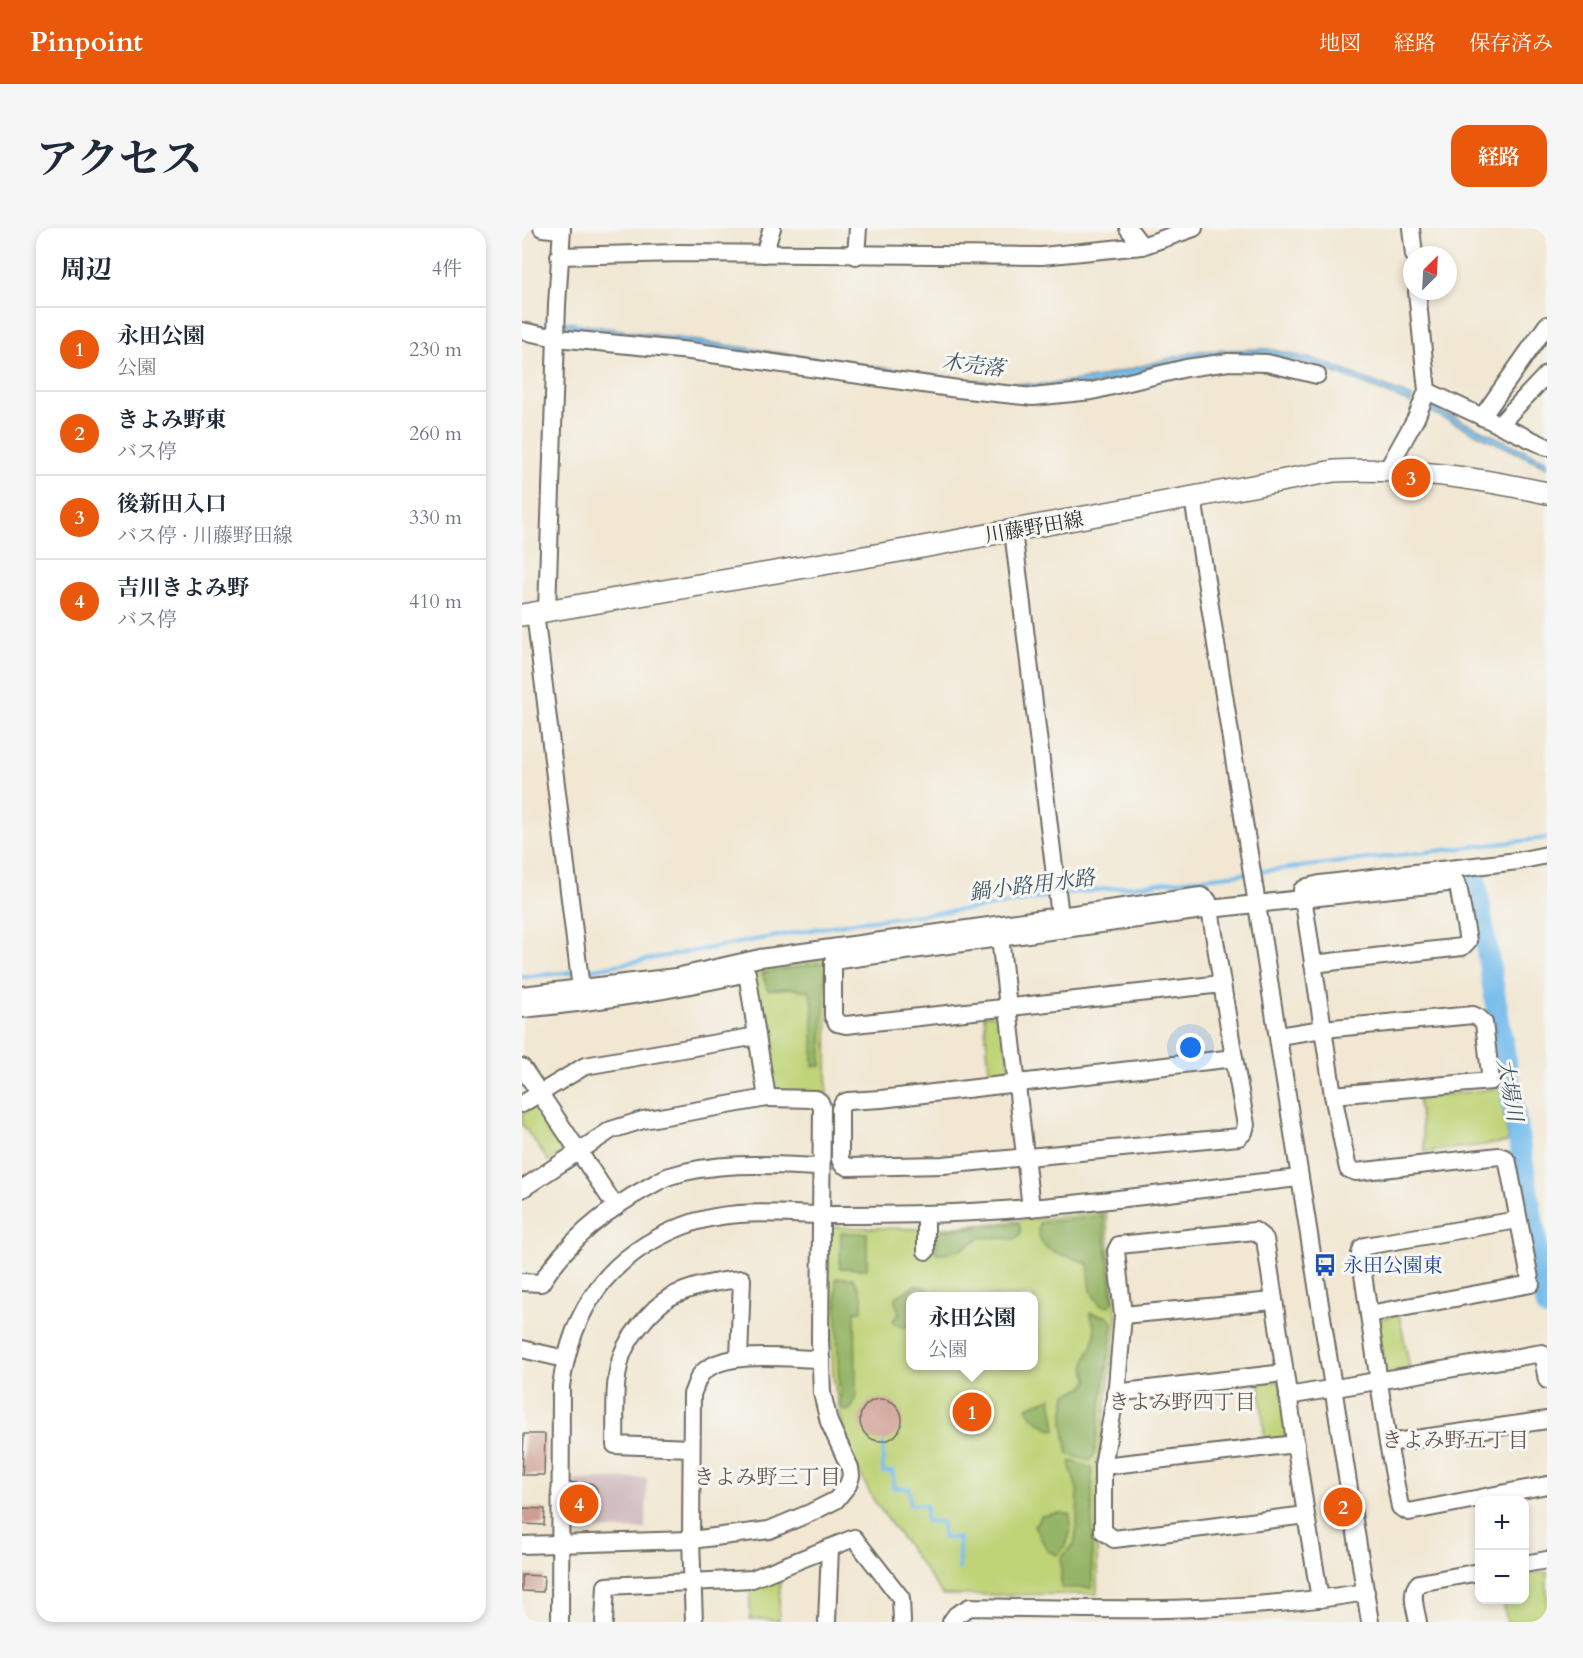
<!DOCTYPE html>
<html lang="ja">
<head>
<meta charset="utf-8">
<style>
	:root { --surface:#fff; --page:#f6f6f7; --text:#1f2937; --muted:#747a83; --line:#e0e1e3; --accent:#ea580c }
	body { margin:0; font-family:Cardo,"Noto Serif JP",serif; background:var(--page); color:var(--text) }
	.controls { position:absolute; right:18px; bottom:18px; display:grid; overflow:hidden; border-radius:12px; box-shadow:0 3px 9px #0003 }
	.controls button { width:54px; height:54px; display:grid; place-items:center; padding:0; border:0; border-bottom:2px solid var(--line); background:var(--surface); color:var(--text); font:30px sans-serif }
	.compass { position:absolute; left:881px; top:18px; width:54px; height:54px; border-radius:50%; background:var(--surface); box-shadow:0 3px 9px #0003; rotate:24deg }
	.you { position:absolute; left:669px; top:820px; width:21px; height:21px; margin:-15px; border:4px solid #fff; border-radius:50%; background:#1a73e8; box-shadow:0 0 0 9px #1a73e833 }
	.badge { display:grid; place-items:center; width:39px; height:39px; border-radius:50%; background:var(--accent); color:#fff; font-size:20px; font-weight:700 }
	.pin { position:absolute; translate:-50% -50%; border:3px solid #fff; box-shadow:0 2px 6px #0006 }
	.popup { position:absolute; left:384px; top:1064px; width:132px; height:78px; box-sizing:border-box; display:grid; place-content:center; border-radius:12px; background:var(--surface); filter:drop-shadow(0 2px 4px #0005); font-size:20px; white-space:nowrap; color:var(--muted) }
	.popup b { font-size:22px; color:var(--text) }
	.popup::after { content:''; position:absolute; left:50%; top:100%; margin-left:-12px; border:12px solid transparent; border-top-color:var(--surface) }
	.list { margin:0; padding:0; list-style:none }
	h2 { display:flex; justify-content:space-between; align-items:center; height:78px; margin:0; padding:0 24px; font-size:26px }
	h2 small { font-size:20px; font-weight:400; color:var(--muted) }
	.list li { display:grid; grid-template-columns:39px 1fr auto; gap:18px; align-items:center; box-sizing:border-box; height:84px; padding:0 24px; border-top:2px solid var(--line) }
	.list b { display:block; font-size:22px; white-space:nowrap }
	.list p { margin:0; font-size:20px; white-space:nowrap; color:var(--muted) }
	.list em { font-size:20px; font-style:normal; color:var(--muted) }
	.map { position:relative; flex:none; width:1025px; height:1394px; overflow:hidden; border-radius:18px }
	header { display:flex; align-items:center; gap:36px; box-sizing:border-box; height:84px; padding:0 30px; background:var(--accent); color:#fff }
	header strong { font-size:28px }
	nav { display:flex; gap:33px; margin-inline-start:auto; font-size:21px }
	.intro { display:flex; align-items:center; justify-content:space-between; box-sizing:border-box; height:144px; padding:0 36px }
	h1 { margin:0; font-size:42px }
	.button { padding:15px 27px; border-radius:18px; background:var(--accent); color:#fff; font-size:21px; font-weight:700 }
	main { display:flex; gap:36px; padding:0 36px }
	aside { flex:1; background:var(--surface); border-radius:18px; box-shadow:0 3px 9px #0003 }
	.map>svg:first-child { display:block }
</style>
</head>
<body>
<header>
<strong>Pinpoint</strong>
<nav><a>地図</a><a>経路</a><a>保存済み</a></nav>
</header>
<div class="intro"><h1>アクセス</h1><a class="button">経路</a></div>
<main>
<aside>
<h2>周辺<small>4件</small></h2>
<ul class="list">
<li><span class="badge">1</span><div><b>永田公園</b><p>公園</p></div><em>230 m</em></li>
<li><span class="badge">2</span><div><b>きよみ野東</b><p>バス停</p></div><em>260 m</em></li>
<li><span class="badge">3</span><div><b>後新田入口</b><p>バス停 · 川藤野田線</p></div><em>330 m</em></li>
<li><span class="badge">4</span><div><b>吉川きよみ野</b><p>バス停</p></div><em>410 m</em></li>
</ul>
</aside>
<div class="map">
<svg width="1025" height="1394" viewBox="0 0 1025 1394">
	<rect width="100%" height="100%" fill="#f6f6f2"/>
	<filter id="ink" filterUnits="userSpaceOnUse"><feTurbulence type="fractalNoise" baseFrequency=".0167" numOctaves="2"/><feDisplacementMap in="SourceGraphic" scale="12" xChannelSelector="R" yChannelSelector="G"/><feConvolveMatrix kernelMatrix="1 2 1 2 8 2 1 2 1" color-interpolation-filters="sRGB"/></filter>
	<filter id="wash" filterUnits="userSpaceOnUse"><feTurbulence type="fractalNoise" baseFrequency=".008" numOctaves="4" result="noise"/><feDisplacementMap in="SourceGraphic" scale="24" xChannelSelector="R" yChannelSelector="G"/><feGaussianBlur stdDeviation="1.35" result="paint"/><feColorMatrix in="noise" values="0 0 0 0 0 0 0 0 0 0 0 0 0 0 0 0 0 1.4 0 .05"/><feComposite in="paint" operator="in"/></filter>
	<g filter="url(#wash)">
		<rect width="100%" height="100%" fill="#f1e7d2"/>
		<path fill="#d2bec1" d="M125,1250l-1,51 -66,1 -7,-4 1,-46z"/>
		<g fill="#bfd377" stroke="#757f51" stroke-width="1.5" fill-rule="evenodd">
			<path d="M306,730l-1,136 -50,-3 -4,-2 -22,-119z"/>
			<path d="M462,787h19l7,61 -20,4z"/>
			<path d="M978,860l8,54 -83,10 -7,-54z"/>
			<path d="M13,877l4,1 28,41 -18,15 -27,-38v-9z"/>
			<path d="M584,984l11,108 -19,143 -1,131 -154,1 -70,-96 -26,-51 -14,-71 -6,-150 106,2zM388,1068h124v70h-124z"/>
			<path d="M877,1086l11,55 -21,4 -5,-4 -6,-44 3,-6z"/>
			<path d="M737,1153l21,1 9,53 -4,4 -20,1z"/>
			<path d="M1025,1344v50h-40l-4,-22h21l1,-25z"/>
			<path d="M258,1351l-1,41 -29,-1v-33z"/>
		</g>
		<g fill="#97b568" stroke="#61704a" stroke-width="1.5">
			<path d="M304,734l-5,104h-8v-63l-4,-12 -20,-3 -21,2 -6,-17z"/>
			<path d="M581,988l10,86 -5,4 -8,-1 -9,-13 -3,-28c-22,-12 -54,-7 -49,-41z"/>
			<path d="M497,995l2,10 -6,6 -34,-2 -21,13 -16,4 -8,-1 2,-22z"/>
			<path d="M319,1005h26v36l-27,-1z"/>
			<path d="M314,1050h17l9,17v16h-7l1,84 -3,11 -6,5 -6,-3 -2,-23z"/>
			<path d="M394,1057l11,3 6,8h-23v28l-6,3 -10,-3 -1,-4 7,-6 -6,-14 5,-5z"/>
			<path d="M568,1085l19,4 4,6 -19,133 -5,5 -21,-7 -5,-31 3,-29 17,-6 6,-8c-11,-23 6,-28 6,-48 0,-6 -3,-13 -5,-19z"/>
			<path d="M529,1170l5,31 -2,1c-13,-6 -21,-10 -27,-23z"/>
			<path d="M549,1233l21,7v120h-31v-30l14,-16 2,-21 1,-29 -8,-26z"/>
			<path d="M537,1285l10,1c5,15 -1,31 -12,41l-9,-4 -14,-25 7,-10z"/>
		</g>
		<g fill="#74bcec" stroke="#50748c" stroke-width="1.5">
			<path d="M43,94l396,57 76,6 59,-7 103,-27 69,-2 52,12 92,36 -1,6 -93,-37 -52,-11 -172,30 -59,6 -470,-60z"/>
			<path d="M910,179l115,54v6l-116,-55z"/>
		</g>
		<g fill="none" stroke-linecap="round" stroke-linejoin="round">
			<g stroke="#74bcec" stroke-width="4">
				<path d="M734,644l291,-34"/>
				<path d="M540,666l186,-21"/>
				<path d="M61,743l272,-49 133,-15 64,-11"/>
				<path d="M0,749l53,-5"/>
				<path d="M361,1216v28h10v16h16l1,17h16v16l16,1 1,16h16v31"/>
			</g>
			<path stroke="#74bcec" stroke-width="22" d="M952,645l73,434"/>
		</g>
		<g id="blocks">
			<g fill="#cf9e93">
				<circle cx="359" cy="1192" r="21"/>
				<path d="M2,1206h21l-1,41h-22z"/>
				<path d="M1,1280l22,1 -1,16 -21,-1z"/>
				<path d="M0,1347l22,1 -1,16 -21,-1z"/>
			</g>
		</g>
	</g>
	<g filter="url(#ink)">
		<use href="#blocks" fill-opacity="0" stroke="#706d65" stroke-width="1.5"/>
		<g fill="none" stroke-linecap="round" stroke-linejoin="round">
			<g stroke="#706d65" stroke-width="20">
				<g id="minor">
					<path d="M20,0l19,2"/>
					<path d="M606,0l14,18"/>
					<path d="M889,0l3,27"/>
					<path d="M242,26l8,-26"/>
					<path d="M37,28l121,-3 362,3 100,-10 52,-18"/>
					<path d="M334,28l2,-28"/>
					<path d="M0,103l35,7 133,13 268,38 75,8 59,-6 94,-23 43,-6 38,1 50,12"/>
					<path d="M905,163l120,56"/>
					<path d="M960,189l65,-92"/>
					<path d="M977,197l48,-51"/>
					<path d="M865,242l29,-52 11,-27 -10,-100"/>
					<path d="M671,270l177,1124"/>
					<path d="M491,303l47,385"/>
					<path d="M25,383l10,-306 5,-77"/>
					<path d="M13,385l46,376"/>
					<path d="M478,709l31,271"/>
					<path d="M700,756l-376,41 -9,-2 -4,-7v-55l377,-52 24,149"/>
					<path d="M0,767l154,-18 84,-19 441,-62c7,3 8,5 9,13l246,-27 3,9 9,50 -6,6 -149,17"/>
					<path d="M0,781c76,-7 151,-19 225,-36l20,125 -124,22 -32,10 -89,59"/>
					<path d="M756,808l45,-7 150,-14 6,3 5,5 7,58 -158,14"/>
					<path d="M712,830l12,67 -2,7 -5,5 -296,28 -95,2 -6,-3 -2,-5v-50l3,-6 5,-2 33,-2z"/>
					<path d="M0,839l94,140"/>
					<path d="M0,876l63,-38 172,-30"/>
					<path d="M404,986v37"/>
					<path d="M996,992l-153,26 -3,2 -2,6 28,189 12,64 9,5 138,-27"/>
					<path d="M0,1054l19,1c26,-41 66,-74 109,-97 6,-3 13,-8 20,-10 49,-15 101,-11 151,-9"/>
					<path d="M847,1086l162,-30 -23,-121 -3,-5 -6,-2 -143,16 -8,-3 -15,-74 -31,-205 5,-3 13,-3 198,-23 29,-6"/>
					<path d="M601,1087l150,-14"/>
					<path d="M0,1121l43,10"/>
					<path d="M593,1165l169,-20"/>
					<path d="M766,1168l254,-43 5,27"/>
					<path d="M866,1215l159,-23"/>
					<path d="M169,1220l-76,-3c1,-27 -2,-57 5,-83 4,-21 32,-54 50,-65 22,-11 48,-16 72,-18l-3,79"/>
					<path d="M581,1238l193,-22"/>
					<path d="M38,1264h28"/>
					<path d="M784,1287l-192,24 -11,-8v-65l14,-80 6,-71 -7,-64 3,-6 136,-14 10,8 41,276 14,84"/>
					<path d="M0,1317l169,-5 78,-10 41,-17 26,-13 12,-15 3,-9 -1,-8 -21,-46 -7,-29 -2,-53 2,-233 -2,-5 -4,-3 -49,-1"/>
					<path d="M1002,1336l23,-4"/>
					<path d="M38,1394l1,-236c11,-78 47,-130 122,-160 44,-18 92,-12 138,-11 44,0 88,0 132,-2 116,-5 231,-23 347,-35"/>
					<path d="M82,1394l2,-36 146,-7 102,-41 47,60 1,24"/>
					<path d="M172,1394l-3,-82 1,-146c3,-6 5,-16 10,-21 23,-24 88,-14 119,-14"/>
					<path d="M305,1394l3,-74"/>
					<path d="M429,1394l5,-7 14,-8c132,3 266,7 396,-15"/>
					<path d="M896,1394c-2,-12 -9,-30 1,-39l60,-11"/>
				</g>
			</g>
			<g stroke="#706d65" stroke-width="24">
				<path id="major" d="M0,387l395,-67 417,-77c71,-4 143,7 213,22"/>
			</g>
			<use href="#minor" stroke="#fff" stroke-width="16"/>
			<use href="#major" stroke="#fff" stroke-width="21"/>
		</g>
	</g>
	<defs>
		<g id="bus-bare" transform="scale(1.8)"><path d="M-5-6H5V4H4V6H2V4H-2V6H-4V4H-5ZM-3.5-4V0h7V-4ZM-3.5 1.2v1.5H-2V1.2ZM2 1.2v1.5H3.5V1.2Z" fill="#1a4fb4" stroke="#f6f6f2" stroke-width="2.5" paint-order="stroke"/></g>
	</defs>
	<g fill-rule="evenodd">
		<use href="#bus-bare" x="803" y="1037"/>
	</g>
	<g text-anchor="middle" stroke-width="6" stroke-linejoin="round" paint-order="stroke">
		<g font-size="20" fill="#2b2b2b" stroke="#f6f6f2">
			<text transform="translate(512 299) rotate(-10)" y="7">川藤野田線</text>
		</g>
		<g font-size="20" fill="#164399" stroke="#f6f6f2" text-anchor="start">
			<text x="821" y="1044">永田公園東</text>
		</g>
		<g font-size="21" font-style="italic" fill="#415665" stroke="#f6f6f2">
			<text transform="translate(451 137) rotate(7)" y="7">木売落</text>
			<text transform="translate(510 657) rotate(-7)" y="7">鍋小路用水路</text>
			<text transform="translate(988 862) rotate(80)" y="7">大場川</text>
		</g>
		<g font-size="21" fill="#64534f" stroke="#f6f6f2">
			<text x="660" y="1181">きよみ野四丁目</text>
			<text x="933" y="1219">きよみ野五丁目</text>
			<text x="245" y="1256">きよみ野三丁目</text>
		</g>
	</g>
</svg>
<div class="controls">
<button>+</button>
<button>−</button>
</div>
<svg class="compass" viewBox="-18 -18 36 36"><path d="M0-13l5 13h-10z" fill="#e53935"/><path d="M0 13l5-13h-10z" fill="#747a83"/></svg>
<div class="you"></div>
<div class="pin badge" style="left:450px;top:1184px">1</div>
<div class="popup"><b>永田公園</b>公園</div>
<div class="pin badge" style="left:821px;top:1279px">2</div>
<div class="pin badge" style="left:889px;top:250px">3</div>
<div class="pin badge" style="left:57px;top:1276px">4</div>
</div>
</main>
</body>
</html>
